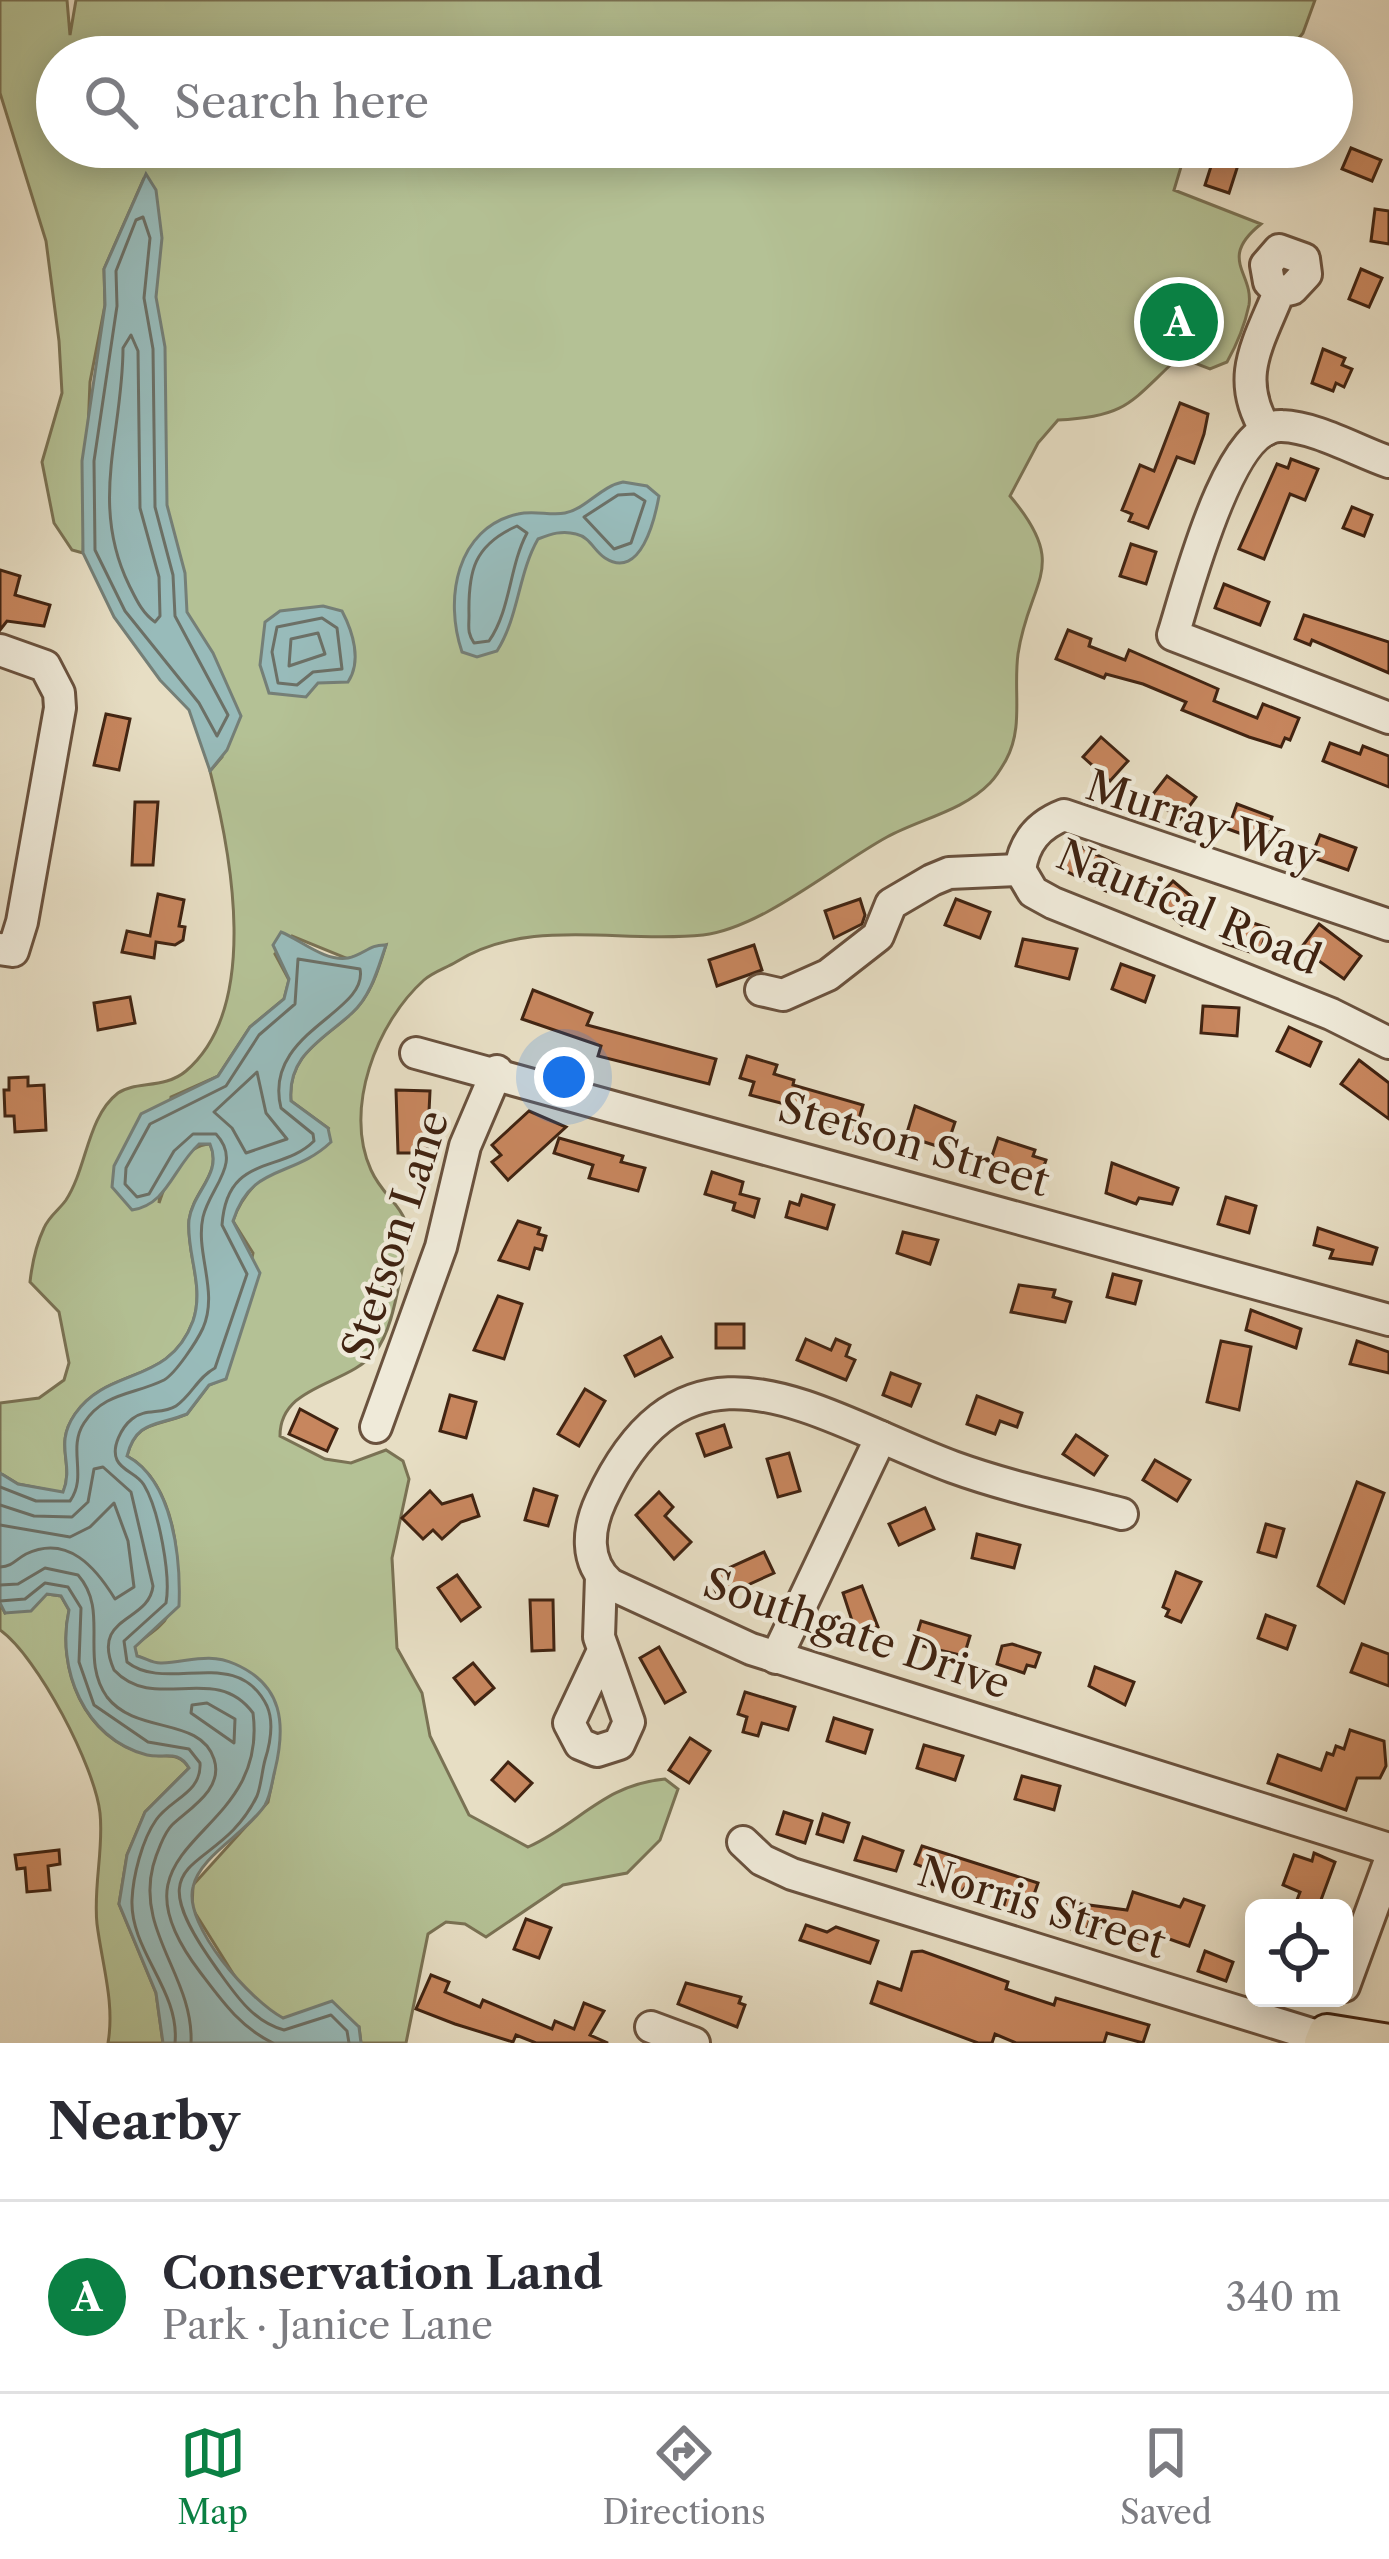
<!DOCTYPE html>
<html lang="en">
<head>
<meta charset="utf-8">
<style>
	:root { --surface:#fff; --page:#f7f7f7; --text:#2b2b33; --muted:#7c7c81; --line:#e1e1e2; --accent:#0b8043 }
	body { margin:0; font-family:"Libre Caslon Text",serif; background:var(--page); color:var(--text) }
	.controls { position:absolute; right:36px; bottom:36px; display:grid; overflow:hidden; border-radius:18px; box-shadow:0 6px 30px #0003 }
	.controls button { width:108px; height:108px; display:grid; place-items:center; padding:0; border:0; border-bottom:3px solid var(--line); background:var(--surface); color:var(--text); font:60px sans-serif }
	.you { position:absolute; left:564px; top:1077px; width:42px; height:42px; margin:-30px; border:9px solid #fff; border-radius:50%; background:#1a73e8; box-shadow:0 0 0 18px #1a73e833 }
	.badge { display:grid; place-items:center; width:78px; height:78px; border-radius:50%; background:var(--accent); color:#fff; font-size:39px; font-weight:700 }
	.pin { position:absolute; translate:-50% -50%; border:6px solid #fff; box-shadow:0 3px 12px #0006 }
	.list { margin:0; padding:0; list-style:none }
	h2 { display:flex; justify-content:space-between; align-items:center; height:156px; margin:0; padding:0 48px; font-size:51px }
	h2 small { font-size:39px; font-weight:400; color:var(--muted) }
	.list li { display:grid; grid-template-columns:78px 1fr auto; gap:36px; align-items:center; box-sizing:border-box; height:192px; padding:0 48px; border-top:3px solid var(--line) }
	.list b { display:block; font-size:45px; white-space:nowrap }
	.list p { margin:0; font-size:39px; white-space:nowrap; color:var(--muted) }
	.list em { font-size:39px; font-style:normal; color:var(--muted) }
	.icon { flex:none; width:66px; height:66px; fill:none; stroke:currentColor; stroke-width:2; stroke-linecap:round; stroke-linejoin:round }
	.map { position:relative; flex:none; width:1389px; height:2043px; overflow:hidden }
	.search { position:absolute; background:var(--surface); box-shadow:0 6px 30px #0003; left:36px; right:36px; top:36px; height:132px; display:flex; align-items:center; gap:30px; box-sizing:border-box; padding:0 42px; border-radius:66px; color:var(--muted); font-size:45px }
	.sheet { height:348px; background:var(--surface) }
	nav { display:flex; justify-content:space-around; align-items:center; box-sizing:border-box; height:168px; border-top:3px solid var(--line); background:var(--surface); font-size:33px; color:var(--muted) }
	nav a { display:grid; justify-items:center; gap:6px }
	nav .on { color:var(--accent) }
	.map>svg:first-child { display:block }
</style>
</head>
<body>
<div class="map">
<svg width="1389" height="2043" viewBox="0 0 1389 2043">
	<rect width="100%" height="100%" fill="#e7dec4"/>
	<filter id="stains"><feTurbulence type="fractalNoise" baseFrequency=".00167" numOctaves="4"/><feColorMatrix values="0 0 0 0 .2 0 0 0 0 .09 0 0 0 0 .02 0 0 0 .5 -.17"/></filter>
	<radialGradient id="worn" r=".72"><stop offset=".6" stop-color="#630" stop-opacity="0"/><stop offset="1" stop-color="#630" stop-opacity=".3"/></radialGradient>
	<g fill="#b4c195" stroke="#7a7254" stroke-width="3">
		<path d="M0,0h67l3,35 6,-35h1239l-12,33 -19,24h-1227v90h1130l-13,43 87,34c-44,35 -7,49 -12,81 -4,19 -13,41 -22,57l-17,7 -31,-12c-48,44 -51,60 -121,63l-20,23 -28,53c61,72 19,83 8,158 -5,37 6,73 -12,106 -4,7 -10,17 -16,23 -27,28 -70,36 -103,54 -53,29 -125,91 -184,98 -84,9 -173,-19 -247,27 -10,6 -23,10 -32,18 -47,42 -81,129 -53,190 16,36 46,37 34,87 -7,28 -12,73 -30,95 -27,34 -95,32 -95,84l45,23 26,4 35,-13 17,11 6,18 -17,79 5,90 25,45 8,43 39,79 59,32c53,-24 75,-62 137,-68l13,10 -18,51 -33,33 -64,12 -77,52 -21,-13 -19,-2 -18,12 -22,109h-45l-2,-16 -72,-6 -35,-17 -60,-96 1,-23 75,-83 6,-29 -118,-109 -19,-8 -3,-9c11,-11 28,-19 34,-32 20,-44 6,-135 -41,-159 9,-36 30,-29 60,-42l22,-29 17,-7 27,-125 -20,-32c14,-44 60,-65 95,-93l-37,-27c-4,-46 32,-61 61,-88 19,-17 27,-45 34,-68l-38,14 -56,-23 -17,18 14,26 -5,19 -34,28 -32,49 -47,21 -12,106c7,-23 25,-58 51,-59 13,30 -17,46 -21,76 -3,33 16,66 4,101 -24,65 -85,45 -118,93 -22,32 0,49 -12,79l-45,-9 -18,-11v-70l39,-5 25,-18 5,-17 -10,-51 -29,-30c2,-18 6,-37 14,-54 5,-12 15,-18 22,-28 21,-32 21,-83 52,-107 17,-12 47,-4 68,-22 75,-64 45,-218 24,-300l12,-14 -41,-122 -22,-113 -15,-344 -40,91 1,36 -15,77 -7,171 -11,-3 -18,-27 -12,-61 20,-69 -3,-52 -13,-100 -46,-148z"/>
		<path d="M47,1594l14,2 8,14c-13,58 15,130 78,144 18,5 31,-4 42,14l-44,44 -18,43 -8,49 37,89 7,50h-55c7,-40 -6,-79 -11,-119 -4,-37 7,-75 3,-111 -5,-46 -62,-156 -100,-183v-27l5,10z"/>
	</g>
	<g fill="#98bbba" stroke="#757f77" stroke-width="3">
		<path d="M146,174l10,16 6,48 -6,59 9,50 2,158 18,68 2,39 26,41 28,63 -14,34 -17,21 -21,-61 -29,-30 -46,-63 -31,-64 -1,-92 23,-156 -1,-36z"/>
		<path d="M623,482l24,4 12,10c-4,22 -18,85 -54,62 -11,-7 -15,-21 -29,-24 -14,-4 -25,0 -38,5 -20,35 -19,77 -41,112l-20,6 -15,-5c-18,-53 -6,-124 56,-138 16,-4 33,2 47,-1 21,-4 36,-27 58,-31z"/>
		<path d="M323,606l19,5c11,21 20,50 6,71l-30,1 -12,14 -37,-4 -9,-28 5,-43 15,-11z"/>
		<path d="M281,932c20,8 44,30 67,26 16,-3 21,-14 38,-13 -8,23 -15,51 -34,68 -29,27 -65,42 -61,88l37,27 3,14c-39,37 -80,21 -98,79l27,52 -34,106 -17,6 -22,29c-30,12 -51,6 -60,42 46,25 54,102 52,150l-44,41 2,9c9,2 16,8 25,7 26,-1 47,-11 73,1 48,21 51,60 40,106 -3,11 -4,25 -10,35 -18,28 -65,50 -72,82 -10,39 58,114 90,131l49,-17 27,26 2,16h-198l-7,-50 -37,-89 8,-49 18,-43 44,-44c-11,-19 -25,-9 -42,-13 -63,-16 -91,-87 -78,-145l-8,-14 -14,-2 -16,17 -26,2 -5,-10v-130l18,11 45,8c12,-29 -10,-46 12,-78 33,-48 94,-28 118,-93 12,-35 -7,-68 -4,-101 4,-29 34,-46 21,-76h-11c-26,24 -32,61 -67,66l-20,-23 2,-21 27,-52 77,-38 32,-49 34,-28 5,-20 -16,-34z"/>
	</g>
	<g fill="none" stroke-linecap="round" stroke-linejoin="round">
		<g stroke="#6c7066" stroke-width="3">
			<path d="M143,217l7,21 -6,60 9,51 2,158 18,68 2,41 53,99 -11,21 -18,-33 -74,-92 -30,-61 -1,-89 23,-155 -1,-35 20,-51z"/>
			<path d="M131,335l7,16 2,157 19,69 1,39 -5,6c-13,-9 -19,-23 -26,-37 -40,-82 -6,-153 -6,-237z"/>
			<path d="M634,494l11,7 -14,42 -17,6 -30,-32 34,-22z"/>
			<path d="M517,526l10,7c-18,34 -16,76 -38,108l-15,2c-7,-11 -5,-15 -5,-28 -1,-44 5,-70 48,-89z"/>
			<path d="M322,618l15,10 5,41 -29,3 -16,13 -19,-2 -6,-31 5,-25z"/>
			<path d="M318,633l7,21 -36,12 2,-27z"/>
			<path d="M257,1072l9,41 21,26 -41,14 -14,-25 -18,-16z"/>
			<path d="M0,1487l36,14h34c18,-25 -3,-52 14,-78 20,-31 50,-28 80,-43 12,-7 33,-39 39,-52 16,-37 -8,-75 0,-111 7,-30 40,-54 13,-83h-23l-19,17 -25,43 -12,3 -12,-13 1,-16 24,-44 76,-38 33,-51 36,-31 3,-45 62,10c9,44 -98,63 -79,139l32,26 1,7c-33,33 -87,12 -92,84l25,49 -32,94c-17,9 -24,28 -39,38 -14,9 -31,2 -44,13 -10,8 -21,28 -15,41 5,11 21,14 27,25 15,25 27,91 22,118l-42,38 3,21c40,32 110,-18 140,44 7,16 3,38 -2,54 -3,11 -4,26 -8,36 -40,83 -128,51 -40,173 18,25 36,53 67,61l47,-15 16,16 2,12"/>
			<path d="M0,1505l34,11 38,1 16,-15 6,-33 9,-2 28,25 22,94c-4,37 -63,29 -39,84 41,44 101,-9 139,43 17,131 -157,123 -53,259 22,29 40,55 73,71"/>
			<path d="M0,1525l70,12 20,-10 24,-24 14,38 6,46 -19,12c-19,-31 -47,-65 -89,-45 -11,6 -13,12 -26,13"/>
			<path d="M0,1585l18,-1 27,-16 33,7c32,36 1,83 29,122 29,38 93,19 107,62 10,30 -24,49 -42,66 -8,8 -16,30 -19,41 -17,66 41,112 38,177"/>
			<path d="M0,1601l25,-2 20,-16 23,4 13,21 -2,54 15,43 54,37 41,7 11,14c2,30 -30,36 -44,57 -14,20 -23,56 -24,80 -2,51 48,90 43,143"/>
			<path d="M207,1703l28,16 -1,24 -43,-30 1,-8z"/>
		</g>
	</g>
	<g fill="#c7865e" stroke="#412412" stroke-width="3">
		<path d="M1351,148l30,12 -9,21 -30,-12z"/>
		<path d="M1215,154l24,8 -10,31 -24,-8z"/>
		<path d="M1375,209l14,2v33l-18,-3z"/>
		<path d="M1361,269l21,9 -13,29 -20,-8z"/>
		<path d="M1323,349l22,9 -3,7 10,4 -8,18 -8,-4 -3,8 -21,-8z"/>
		<path d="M1180,403l28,11 -4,20 -10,29 -17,-6 -29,71 -19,-7 3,-7 -10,-4 18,-45 14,6z"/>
		<path d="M1291,459l27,10 -13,31 -15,-6 -26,65 -25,-10 38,-85 11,4z"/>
		<path d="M1352,507l20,8 -8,21 -21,-8z"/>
		<path d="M1131,544l25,8 -10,32 -26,-8z"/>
		<path d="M0,570l20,6 -5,19 35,10 -6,21 -37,-5 -7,9z"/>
		<path d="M1224,584l45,18 -9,23 -45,-17z"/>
		<path d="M1304,615l85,27v31l-77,-33 -2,5 -15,-6z"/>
		<path d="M1068,630l23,9 -2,7 36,14 4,-10 89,39 -4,12 43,17 6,-14 36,14 -9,22 -5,-2 -4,9 -32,-10 -67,-27 4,-8 -43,-18 -37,-10 -2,4 -48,-19z"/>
		<path d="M106,714l24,5 -11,51 -25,-5z"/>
		<path d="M1101,737l27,24 -18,20 -27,-24z"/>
		<path d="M1330,743l30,11 3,-8 26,10v31l-66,-26z"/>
		<path d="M1167,776l29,21 -16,22 -30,-21z"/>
		<path d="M135,802h23l-5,63h-21z"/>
		<path d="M1237,804l35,13 -8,25 -36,-13z"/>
		<path d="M1320,835l36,13 -8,22 -37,-13z"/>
		<path d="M1071,842l48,24 -13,25 -48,-24z"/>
		<path d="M1173,881l27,23 -18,21 -27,-24z"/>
		<path d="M158,894l26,6 -5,26 6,1 -2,13 -8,5 -19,-3 -2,16 -32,-6 5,-21 23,5z"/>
		<path d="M860,899l5,16 -3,9 -28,14 -9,-27z"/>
		<path d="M956,899l34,13 -10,26 -35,-13z"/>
		<path d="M1232,916l36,12 -9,27 -35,-12z"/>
		<path d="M1319,924l42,32 -17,23 -43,-31z"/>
		<path d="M1023,939l54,10 -8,30 -53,-13z"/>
		<path d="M754,945l8,25 -45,16 -8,-26z"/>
		<path d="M1121,964l33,12 -9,26 -33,-13z"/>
		<path d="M533,990l59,23 -5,12 129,34 -7,25 -111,-28 3,-10 -79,-27z"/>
		<path d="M130,997l5,26 -37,7 -4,-27z"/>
		<path d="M1203,1006l36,2 -2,28 -36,-3z"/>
		<path d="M1289,1027l32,15 -11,24 -33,-15z"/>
		<path d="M747,1056l30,9 -3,9 20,6 -1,5 70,20 -9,31 -45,-14 3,-11 -62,-16 4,-13 -14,-4z"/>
		<path d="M1359,1060l30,23v36l-48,-35z"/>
		<path d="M28,1077v9l16,-1 2,45 -31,2 -1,-16h-9l-1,-26h5v-12z"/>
		<path d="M396,1090l34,1 -3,62h-29z"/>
		<path d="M915,1106l40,16 -9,27 -40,-13z"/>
		<path d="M529,1111l37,16 -58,53 -16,-18 9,-7 -9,-10z"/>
		<path d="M559,1138l64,18 -2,6 24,6 -7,23 -49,-13 4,-13 -39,-12z"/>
		<path d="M998,1138l37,12 -2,6 13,4 -6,18 -51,-13z"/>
		<path d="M1112,1163l66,25 -6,16 -33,-6 -3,6 -30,-11z"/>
		<path d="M712,1172l31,10 -3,12 19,5 -5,18 -21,-7 2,-7 -30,-9z"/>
		<path d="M802,1195l32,10 -7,24 -41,-12 4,-15 9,3z"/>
		<path d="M1226,1197l30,9 -7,27 -31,-9z"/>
		<path d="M518,1221l22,7 -2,6 8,2 -4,14 -7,-2 -6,21 -30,-9z"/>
		<path d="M1318,1228l59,20 -5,16 -42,-6 3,-8 -19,-5z"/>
		<path d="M903,1232l35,8 -8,24 -33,-11z"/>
		<path d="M1113,1274l28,7 -6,23 -28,-7z"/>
		<path d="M1019,1285l36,5 -2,7 18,5 -6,20 -54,-10z"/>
		<path d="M498,1296l24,8 -18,55 -30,-9z"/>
		<path d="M1251,1310l50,19 -5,19 -50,-18z"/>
		<rect x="716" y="1324" width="28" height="24"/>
		<path d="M661,1337l11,20 -37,19 -10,-20z"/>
		<path d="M806,1339l25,11 5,-11 14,6 -4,11 9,4 -9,20 -49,-20z"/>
		<path d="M1221,1341l30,6 -12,63 -32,-8z"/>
		<path d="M1357,1341l32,11v21l-39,-9z"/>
		<path d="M891,1373l29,11 -9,22 -28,-11z"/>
		<path d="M585,1389l20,12 -26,45 -21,-12z"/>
		<path d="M450,1395l26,7 -10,36 -26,-7z"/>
		<path d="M977,1396l45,17 -5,14 -17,-6 -5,13 -28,-10z"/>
		<path d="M300,1409l37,20 -10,22 -38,-17z"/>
		<path d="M724,1425l7,22 -26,9 -8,-22z"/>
		<path d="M1076,1435l31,21 -13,19 -31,-21z"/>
		<path d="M789,1453l11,38 -22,6 -11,-38z"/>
		<path d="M1155,1460l35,20 -13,21 -34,-21z"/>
		<path d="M1357,1482l27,11 -40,110 -26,-17z"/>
		<path d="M534,1489l23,7 -9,30 -23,-6z"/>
		<path d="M430,1491l12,13 30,-9 7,21 -18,6 -19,17 -9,-9 -10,9 -21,-21z"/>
		<path d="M659,1492l14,15 -8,9 26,26 -17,17 -38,-44z"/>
		<path d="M925,1508l9,21 -35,16 -10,-21z"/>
		<path d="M1266,1524l18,5 -8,28 -18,-5z"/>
		<path d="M977,1534l43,11 -6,23 -42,-10z"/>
		<path d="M764,1552l10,21 -55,25 -10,-21z"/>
		<path d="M1176,1572l25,10 -20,40 -15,-6 3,-6 -6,-3z"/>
		<path d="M457,1575l23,32 -19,14 -23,-33z"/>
		<path d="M862,1586l16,41 -21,9 -14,-43z"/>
		<path d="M530,1600h23l1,50 -22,1z"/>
		<path d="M1266,1615l29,11 -8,23 -29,-11z"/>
		<path d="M921,1621l49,15 -6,20 -50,-12z"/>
		<path d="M1012,1644l28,9 -5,14 -8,-2 -3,8 -27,-9 5,-18z"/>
		<path d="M1362,1644l27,10v32l-38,-14z"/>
		<path d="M659,1647l26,45 -20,11 -25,-45z"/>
		<path d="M473,1663l21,25 -19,16 -21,-26z"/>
		<path d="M1095,1667l39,15 -9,23 -36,-19z"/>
		<path d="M745,1692l50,15 -7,23 -26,-7 -4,13 -15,-4 4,-15 -9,-3z"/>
		<path d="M834,1718l38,12 -7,23 -38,-12z"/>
		<path d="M1350,1730l34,11 2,25 -6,12h-23l-11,32 -78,-27 10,-28 43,15 6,-17 6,2 3,-9 8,3z"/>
		<path d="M690,1738l20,13 -21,32 -20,-13z"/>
		<path d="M924,1745l39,11 -8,24 -38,-12z"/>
		<path d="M508,1762l24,21 -17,18 -23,-21z"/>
		<path d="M1022,1776l38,10 -6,24 -39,-11z"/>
		<path d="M784,1812l28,9 -7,22 -28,-9z"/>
		<path d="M823,1814l26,9 -6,19 -26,-8z"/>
		<path d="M863,1837l40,14 -7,20 -41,-11z"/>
		<path d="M922,1846l116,37 -11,32 -24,-7 5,-17 -35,-13 -13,16 -28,-10 4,-12 -21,-8z"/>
		<path d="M59,1850l1,14 -12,2 2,24 -23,2 -2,-24 -8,1 -2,-14z"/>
		<path d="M1314,1853l21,9 -17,46 -21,-8 3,-8 -17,-7 11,-30 18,6z"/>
		<path d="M1133,1892l47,15 4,-8 20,7 -15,40 -28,-10 -13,16 -26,-9 3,-8 -36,-12 -3,11 -27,-9 7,-23 61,8z"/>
		<path d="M526,1919l25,9 -12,30 -25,-9z"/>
		<path d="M806,1925l21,7 9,-5 42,14 -8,22 -70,-23z"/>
		<path d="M922,1951l86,31 -2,7 48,16 2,-7 93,27 -6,18 -36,-10 -3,10h-88l-21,-9 -3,9h-14l-107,-40 7,-21 23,8 11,-38z"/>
		<path d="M1205,1951l28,11 -7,19 -28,-10z"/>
		<path d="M431,1975l18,7 -4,10 35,15 3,-7 69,29 3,-8 19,8 10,-26 20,8 -14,24 18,8h-72l-20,-8 -3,7 -58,-18 -39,-15z"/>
		<path d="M686,1983l55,14 -2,6 6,2 -8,22 -59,-23z"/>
	</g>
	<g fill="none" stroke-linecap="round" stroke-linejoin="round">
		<g stroke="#6a523e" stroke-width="36">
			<g id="minor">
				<path d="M1266,430c-32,-52 -8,-86 13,-138l13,-3 14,-15 -2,-15 -25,-9 -13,15 3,17 10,10"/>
				<path d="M1389,462c-32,-11 -73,-35 -107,-36 -54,-3 -95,166 -109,209l216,83"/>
				<path d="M0,650l45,16 14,27 1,15 -38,214 -9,29 -13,-2"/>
				<path d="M1020,870c4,-28 18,-45 44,-55l325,110"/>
				<path d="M1020,870l13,22 20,11 278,111 58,29"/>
				<path d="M761,990l22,5 45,-20 50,-39 13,-32 41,-24 17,-7 71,-3"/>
				<path d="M416,1053l973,267"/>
				<path d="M376,1427l65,-180 24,-101 32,-75"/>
				<path d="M1122,1514c-56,-15 -114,-27 -169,-47 -135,-50 -266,-153 -352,33 -13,28 -17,62 9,84l141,65 638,200"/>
				<path d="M601,1577l-2,60 30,85 -10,22 -22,7 -17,-7 -11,-21 33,-70"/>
				<path d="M776,1658l105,-221"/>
				<path d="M743,1842l19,18 30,14 532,164"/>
				<path d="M1344,1986l45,-123"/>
				<path d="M651,2027l43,16"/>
			</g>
		</g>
		<g stroke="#412412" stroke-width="42">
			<path id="major" d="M1323,2043l4,-10 62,10"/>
		</g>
		<use href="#minor" stroke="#efead9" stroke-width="30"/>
		<use href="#major" stroke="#e7dec4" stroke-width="36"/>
	</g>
	<g text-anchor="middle" stroke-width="9" stroke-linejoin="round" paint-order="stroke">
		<g font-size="42" fill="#412412" stroke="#efead9">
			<text transform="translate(1203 821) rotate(18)" y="15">Murray Way</text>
			<text transform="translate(1189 907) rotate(23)" y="15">Nautical Road</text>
			<text transform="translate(914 1144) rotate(16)" y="15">Stetson Street</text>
			<text transform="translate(395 1235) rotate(-72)" y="15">Stetson Lane</text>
			<text transform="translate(857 1633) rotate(19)" y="15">Southgate Drive</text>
			<text transform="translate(1042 1907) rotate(17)" y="15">Norris Street</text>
		</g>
	</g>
	<rect width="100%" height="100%" filter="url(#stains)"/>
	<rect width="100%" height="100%" fill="url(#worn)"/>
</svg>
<div class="controls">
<button><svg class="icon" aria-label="locate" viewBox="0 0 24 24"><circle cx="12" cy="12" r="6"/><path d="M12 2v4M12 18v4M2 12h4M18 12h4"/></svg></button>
</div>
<div class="you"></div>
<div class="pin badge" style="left:1179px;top:322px">A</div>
<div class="search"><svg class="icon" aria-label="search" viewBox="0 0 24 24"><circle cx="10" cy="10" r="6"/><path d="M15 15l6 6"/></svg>Search here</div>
</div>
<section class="sheet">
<h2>Nearby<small></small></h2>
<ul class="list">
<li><span class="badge">A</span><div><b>Conservation Land</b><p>Park · Janice Lane</p></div><em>340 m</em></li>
</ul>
</section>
<nav>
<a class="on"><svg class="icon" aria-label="map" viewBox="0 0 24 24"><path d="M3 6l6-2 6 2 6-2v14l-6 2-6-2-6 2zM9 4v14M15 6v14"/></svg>Map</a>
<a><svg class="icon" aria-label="directions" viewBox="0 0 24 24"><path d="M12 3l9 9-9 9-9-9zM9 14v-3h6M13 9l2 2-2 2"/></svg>Directions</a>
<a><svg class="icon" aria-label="saved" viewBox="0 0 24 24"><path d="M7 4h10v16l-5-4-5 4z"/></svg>Saved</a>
</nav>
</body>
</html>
